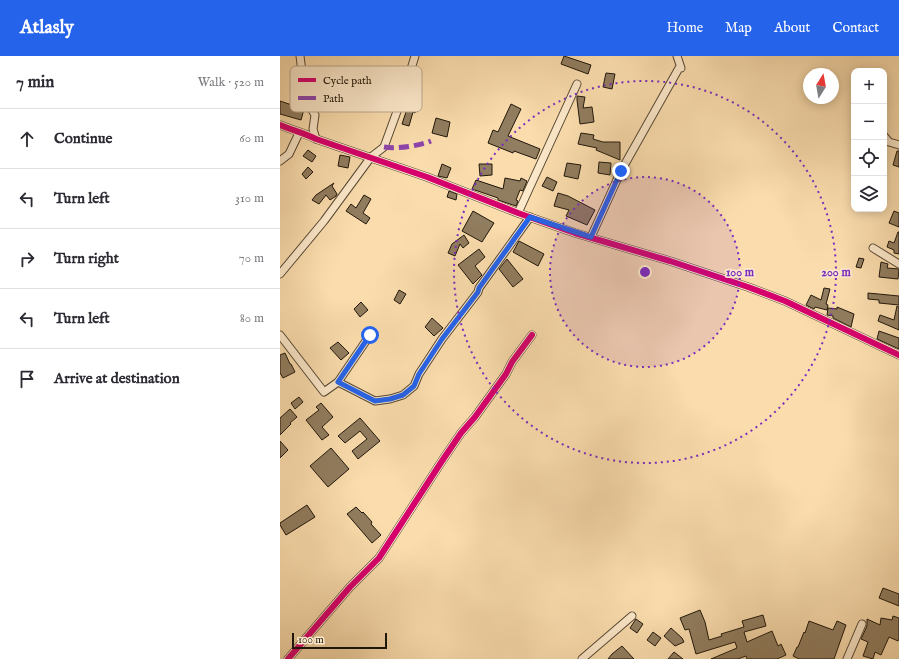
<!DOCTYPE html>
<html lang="en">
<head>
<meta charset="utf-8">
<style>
	:root { --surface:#fff; --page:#f2f2f3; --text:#2b2b33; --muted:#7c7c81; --line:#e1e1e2; --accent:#2563eb }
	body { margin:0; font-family:"IM FELL English",serif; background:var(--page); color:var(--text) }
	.controls { position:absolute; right:12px; top:12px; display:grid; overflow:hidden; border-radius:8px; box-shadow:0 2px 10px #0003 }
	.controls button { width:36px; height:36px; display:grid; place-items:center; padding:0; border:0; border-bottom:1px solid var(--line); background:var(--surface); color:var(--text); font:20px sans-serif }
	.compass { position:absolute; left:523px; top:12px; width:36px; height:36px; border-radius:50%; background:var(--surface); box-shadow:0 2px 10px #0003; rotate:11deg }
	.scale { position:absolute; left:12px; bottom:10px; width:95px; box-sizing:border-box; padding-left:4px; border:2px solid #20170b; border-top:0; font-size:11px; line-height:14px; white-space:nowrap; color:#20170b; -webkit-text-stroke:3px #fce8ca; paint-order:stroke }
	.stop { position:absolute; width:12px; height:12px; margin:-9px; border:3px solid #2563eb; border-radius:50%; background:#fff }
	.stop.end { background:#2563eb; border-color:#fff; box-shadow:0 1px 4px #0008 }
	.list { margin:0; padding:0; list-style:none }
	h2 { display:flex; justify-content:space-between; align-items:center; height:52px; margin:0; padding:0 16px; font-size:17px }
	h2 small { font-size:13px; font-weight:400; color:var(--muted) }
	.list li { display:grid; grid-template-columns:26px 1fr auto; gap:12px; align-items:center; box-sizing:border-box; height:60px; padding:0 16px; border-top:1px solid var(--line) }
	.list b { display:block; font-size:15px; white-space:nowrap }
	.list em { font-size:13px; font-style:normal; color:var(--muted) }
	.icon { flex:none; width:22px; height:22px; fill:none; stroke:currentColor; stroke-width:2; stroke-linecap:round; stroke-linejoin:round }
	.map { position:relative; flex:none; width:619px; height:603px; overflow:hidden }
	header { display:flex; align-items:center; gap:24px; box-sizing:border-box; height:56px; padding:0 20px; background:var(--accent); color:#fff }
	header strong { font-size:19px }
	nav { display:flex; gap:22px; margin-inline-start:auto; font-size:14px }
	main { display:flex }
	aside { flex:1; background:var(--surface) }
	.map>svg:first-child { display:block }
</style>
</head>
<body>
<header>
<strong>Atlasly</strong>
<nav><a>Home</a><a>Map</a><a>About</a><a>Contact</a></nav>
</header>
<main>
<aside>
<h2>7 min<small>Walk · 520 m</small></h2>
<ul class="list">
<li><svg class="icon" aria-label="ahead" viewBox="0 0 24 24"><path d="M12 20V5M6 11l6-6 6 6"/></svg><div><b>Continue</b></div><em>60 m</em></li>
<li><svg class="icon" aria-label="left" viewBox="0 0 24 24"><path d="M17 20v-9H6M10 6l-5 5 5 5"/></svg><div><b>Turn left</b></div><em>310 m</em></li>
<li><svg class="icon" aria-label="right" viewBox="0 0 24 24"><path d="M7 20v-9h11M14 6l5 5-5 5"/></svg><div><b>Turn right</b></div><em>70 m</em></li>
<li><svg class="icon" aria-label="left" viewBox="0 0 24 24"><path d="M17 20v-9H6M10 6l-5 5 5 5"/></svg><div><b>Turn left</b></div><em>80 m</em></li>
<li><svg class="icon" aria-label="arrive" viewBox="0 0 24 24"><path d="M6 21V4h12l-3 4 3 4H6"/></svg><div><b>Arrive at destination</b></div></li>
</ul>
</aside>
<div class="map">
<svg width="619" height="603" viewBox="0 0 619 603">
	<rect width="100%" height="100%" fill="#fadcad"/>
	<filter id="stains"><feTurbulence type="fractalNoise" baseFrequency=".005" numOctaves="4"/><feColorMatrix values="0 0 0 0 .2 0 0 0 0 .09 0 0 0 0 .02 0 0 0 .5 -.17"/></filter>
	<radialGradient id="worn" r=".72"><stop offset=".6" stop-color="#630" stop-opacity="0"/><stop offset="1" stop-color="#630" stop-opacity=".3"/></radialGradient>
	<g fill="#917d5f" stroke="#20170b">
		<path d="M284,0l27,9 -3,9 -27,-10z"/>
		<path d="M326,17l9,1 -3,15 -9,-2z"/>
		<path d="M297,40l8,1 -2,11 9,-1 2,15 -14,2 -3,-24z"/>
		<path d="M129,41l11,5 -5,11 -2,-1 -4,14 -7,-2 5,-15 -2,-1z"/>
		<path d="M0,45l24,8 -3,11 -21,-6z"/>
		<path d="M231,48l10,5 -13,27 32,13 -4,10 -22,-8 -1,2 -25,-10 5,-13 5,2z"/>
		<path d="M156,62l14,4 -3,15 -15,-4z"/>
		<path d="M301,77l13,2 -1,4 10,3h17v18l-24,-10 1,-2 -19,-4z"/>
		<path d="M28,94l8,6 -4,6 -9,-6z"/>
		<path d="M617,95h2v16l-6,-2z"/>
		<path d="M60,99l10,2 -2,11 -10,-2z"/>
		<path d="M319,106l12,1 -1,12 -12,-2z"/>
		<path d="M287,107l14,2 -3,14 -14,-3z"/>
		<path d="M162,108l9,4 -4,10 -9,-2z"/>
		<path d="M199,108h13v11l-12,1z"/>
		<path d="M28,111l5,5 -7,7 -4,-5z"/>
		<path d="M267,121l10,5 -4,9 -11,-5z"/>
		<path d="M225,122l15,3 1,-3 6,3 -4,10 -3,-1 -4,10 2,1 -2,5 -18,-6v-2l-26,-9 4,-9 27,9z"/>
		<path d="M54,127l-2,3 5,8 -1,2 -6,4 -4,-5 -7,9 -7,-4 4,-5z"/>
		<path d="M169,135l8,3 -1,6 -9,-3z"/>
		<path d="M278,137l10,3 27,14 -8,15 -21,-9 3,-6 -15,-4z"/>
		<path d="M84,139l7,4 -8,14 7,5 -4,6 -20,-13 5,-7 5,4z"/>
		<path d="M193,155l21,12 -12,19 -20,-11z"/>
		<path d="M614,155l5,2v14l-10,-4z"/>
		<path d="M618,176h1v22l-5,-1v-3l-7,-3 2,-6 5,2z"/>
		<path d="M184,179l5,8 -6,5 -3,-4 -5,12 -7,-3 4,-9z"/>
		<path d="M239,185l25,13 -6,12 -25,-14z"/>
		<path d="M199,193l6,8 -10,9 7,9 -9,9 -15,-19z"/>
		<path d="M579,202l5,1 -3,9 -5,-1z"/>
		<path d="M227,203l16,20 -10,8 -14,-18z"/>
		<path d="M601,206l7,2 -1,4 12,1 -1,10 -19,-2z"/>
		<path d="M544,232l6,1 -4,15 2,1 -1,5 -12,-3 -1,2 -8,-4 5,-10 10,5z"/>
		<path d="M119,234l7,4 -6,10 -6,-4z"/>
		<path d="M588,237l31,3v9l-20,-2v-3l-11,-1z"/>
		<path d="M81,246l7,8 -8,7 -6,-8z"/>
		<path d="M617,250l2,1v23l-21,-9 2,-6 14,5z"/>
		<path d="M557,251l17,7 -3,13 -18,-9v-2l-6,-1 1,-7 9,1z"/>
		<path d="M152,262l11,10 -9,8 -9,-9z"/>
		<path d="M599,275l20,7v11l-22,-10z"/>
		<path d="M58,286l11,11 -8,7 -11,-12z"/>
		<path d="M5,297l5,11h1l4,8 -12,6 -3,-5v-18z"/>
		<path d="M19,341l4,5 -8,7 -4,-6z"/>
		<path d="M41,347l12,14 -11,10 7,8 -7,5 -16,-20 13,-10 -3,-3z"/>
		<path d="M10,353l7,8 -7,6 1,1 -11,11v-17z"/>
		<path d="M80,362l20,23 -22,18 -6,-8 15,-12 -7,-8 -15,12 -7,-7z"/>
		<path d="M0,385l8,9 -8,8z"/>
		<path d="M51,392l18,21 -21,18 -18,-21z"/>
		<path d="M27,449l8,12 -29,18 -6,-10v-2z"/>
		<path d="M76,451l6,6 1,-1 9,10 -1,2 10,11 -9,8 -25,-29z"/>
		<path d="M603,532l16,6v12l-20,-8z"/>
		<path d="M420,554l5,12 4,18 13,-4 -1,-2 23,-7 -2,-6 21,-6 3,11 -22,6 3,10 25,-11 6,15 3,-2 5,11 -9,4h-30l-1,-3 -8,3h-27l26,-11 -2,-6 -39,12 -7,-25 -4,1 -5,-12z"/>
		<path d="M613,560l6,2v21l-1,2 -9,-4 -8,18 -6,-3 -2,7 -10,-3 5,-14 -7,-3 6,-13v-7l13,6 1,-7 11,2z"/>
		<path d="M356,563l7,5 -6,9 -7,-5z"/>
		<path d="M529,565l24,9 4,-9 9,4 -12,34h-35l-6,-3 4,-9h1l6,-15 1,1z"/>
		<path d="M391,572l11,10 2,4 -9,4 -11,-10z"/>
		<path d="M373,576l8,6 -6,8 -8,-6z"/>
		<path d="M342,590l12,13h-26l4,-5z"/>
		<path d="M394,596l9,7h-15z"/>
	</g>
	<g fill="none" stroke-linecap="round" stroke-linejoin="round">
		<g stroke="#564834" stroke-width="9">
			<g id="minor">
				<path d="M20,0l3,24 6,25 6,10 -2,14 3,10"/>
				<path d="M0,69c12,5 24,8 36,14l111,38 91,36 57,20 95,28 78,26 37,14 114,54"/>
				<path d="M604,80l5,6 10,3"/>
				<path d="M0,105l9,-7 10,-21"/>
				<path d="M238,157l59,-129"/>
				<path d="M311,181l30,-66 58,-103h2l-4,-12"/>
				<path d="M593,192l26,16"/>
				<path d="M0,218l44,-53 47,-64 13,-10 19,-52 12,-39"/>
				<path d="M0,279l44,57 14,-10 32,-47"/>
				<path d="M58,326l37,19 15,-2 13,-4 11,-9 5,-12 23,-35 36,-47 1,-4 51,-71"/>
				<path d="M8,603l62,-72 29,-29 63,-97 19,-28 14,-16 31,-43 6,-12 20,-27"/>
				<path d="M302,603l50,-43"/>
				<path d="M567,603l15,-35"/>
			</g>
		</g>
		<use href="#minor" stroke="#fce8ca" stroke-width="7"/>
		<path stroke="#8e44ad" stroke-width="5" stroke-dasharray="10 5" stroke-linecap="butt" d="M104,91c13,2 34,-1 47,-6"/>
		<g stroke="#fce8ca" stroke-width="8">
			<g id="cycleway">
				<path d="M0,69c12,5 24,8 36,14l111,38 91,36 57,20 95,28 78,26 37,14 114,54"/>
				<path d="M8,603l62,-72 29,-29 63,-97 19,-28 14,-16 31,-43 6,-12 20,-27"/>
			</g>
		</g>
		<use href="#cycleway" stroke="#d6006c" stroke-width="6"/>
	</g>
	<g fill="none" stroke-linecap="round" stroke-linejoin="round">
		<path stroke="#2563eb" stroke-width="5" d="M90,279l-32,47 37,19 15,-2 13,-4 11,-9 5,-12 23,-35 36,-47 1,-4 51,-71 61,20 30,-66"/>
	</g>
	<circle cx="365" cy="216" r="95" fill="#7b2cbf" fill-opacity=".12"/>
	<g fill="none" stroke="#7b2cbf" stroke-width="2" stroke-dasharray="2 4">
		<circle cx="365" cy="216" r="95"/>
		<circle cx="365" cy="216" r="191"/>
	</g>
	<rect x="10" y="10" width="132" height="46" rx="6" fill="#fce8ca" stroke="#baa991" stroke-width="1"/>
	<rect x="18" y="22" width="18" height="4" fill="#d6006c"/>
	<rect x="18" y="40" width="18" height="4" fill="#8e44ad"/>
	<g font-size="11" fill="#20170b">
		<text x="43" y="28">Cycle path</text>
		<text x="43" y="46">Path</text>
	</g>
	<circle cx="365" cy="216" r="6" fill="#7b2cbf" stroke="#fce8ca" stroke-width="2"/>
	<g font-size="12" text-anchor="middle" font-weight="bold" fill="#7b2cbf" stroke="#fce8ca" stroke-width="3.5" stroke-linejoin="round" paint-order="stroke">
		<text x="460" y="220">100 m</text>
		<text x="556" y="220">200 m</text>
	</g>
	<rect width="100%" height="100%" filter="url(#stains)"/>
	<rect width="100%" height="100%" fill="url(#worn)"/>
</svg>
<div class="controls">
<button>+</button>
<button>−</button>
<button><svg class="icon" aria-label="locate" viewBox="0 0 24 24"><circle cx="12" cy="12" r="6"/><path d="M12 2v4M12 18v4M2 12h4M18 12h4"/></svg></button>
<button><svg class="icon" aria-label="layers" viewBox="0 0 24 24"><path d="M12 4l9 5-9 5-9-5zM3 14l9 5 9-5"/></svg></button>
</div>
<svg class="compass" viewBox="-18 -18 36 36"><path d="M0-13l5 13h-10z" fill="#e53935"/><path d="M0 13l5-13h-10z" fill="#7c7c81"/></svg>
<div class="scale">100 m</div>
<div class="stop" style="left:90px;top:279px"></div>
<div class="stop end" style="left:341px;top:115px"></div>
</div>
</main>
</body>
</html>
